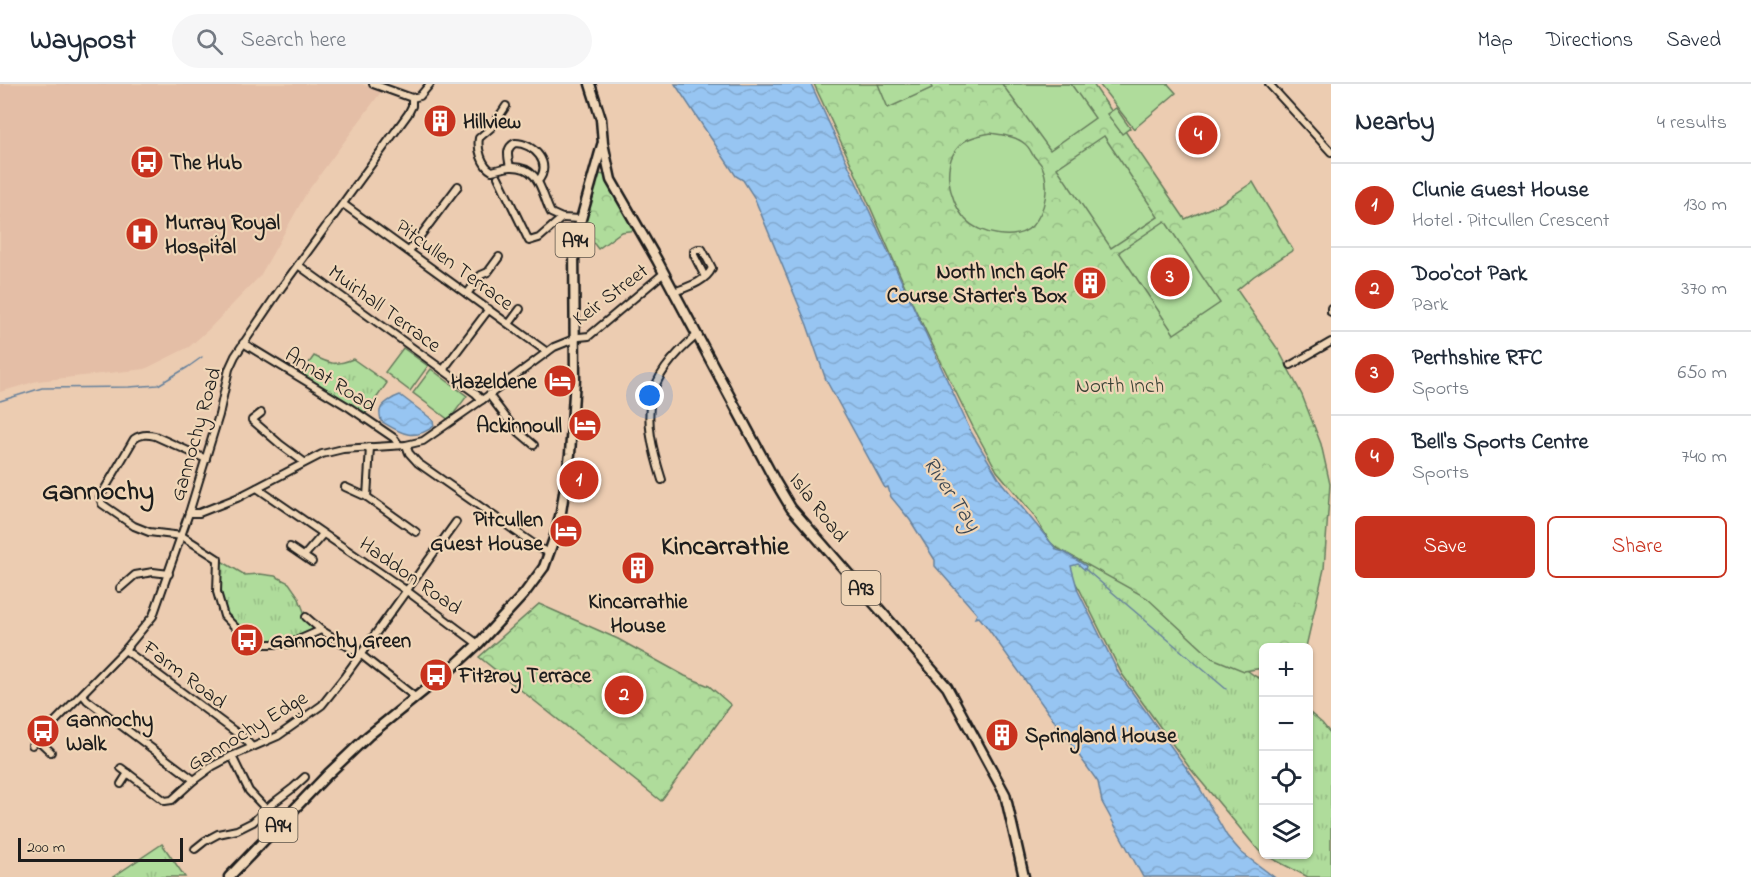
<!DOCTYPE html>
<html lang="en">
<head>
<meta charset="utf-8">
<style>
	:root { --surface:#fff; --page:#f6f6f7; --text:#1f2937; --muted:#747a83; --line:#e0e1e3; --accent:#c8321e }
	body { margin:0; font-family:"Indie Flower",sans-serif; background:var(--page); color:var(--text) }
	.controls { position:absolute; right:18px; bottom:18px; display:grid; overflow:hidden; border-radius:9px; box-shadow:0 2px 4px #0004 }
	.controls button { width:54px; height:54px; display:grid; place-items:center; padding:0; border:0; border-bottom:2px solid var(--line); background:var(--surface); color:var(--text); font:30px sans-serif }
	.scale { position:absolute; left:18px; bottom:15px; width:165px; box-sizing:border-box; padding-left:6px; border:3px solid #1c1c1c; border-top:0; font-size:16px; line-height:21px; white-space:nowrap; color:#1c1c1c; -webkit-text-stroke:4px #f0d6b7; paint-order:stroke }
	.you { position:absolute; left:650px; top:312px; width:21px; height:21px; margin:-15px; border:4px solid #fff; border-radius:50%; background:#1a73e8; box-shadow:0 0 0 9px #1a73e833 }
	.badge { display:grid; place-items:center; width:39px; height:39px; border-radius:50%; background:var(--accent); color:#fff; font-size:20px; font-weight:700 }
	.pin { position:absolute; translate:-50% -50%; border:3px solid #fff; box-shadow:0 2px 6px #0006 }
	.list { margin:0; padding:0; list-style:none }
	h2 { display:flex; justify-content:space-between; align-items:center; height:78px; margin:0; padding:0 24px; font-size:26px }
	h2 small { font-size:20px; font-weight:400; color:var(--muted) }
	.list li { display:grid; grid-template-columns:39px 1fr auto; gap:18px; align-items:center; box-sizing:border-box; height:84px; padding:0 24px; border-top:2px solid var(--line) }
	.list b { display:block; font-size:22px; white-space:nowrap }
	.list p { margin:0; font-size:20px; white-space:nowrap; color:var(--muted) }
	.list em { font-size:20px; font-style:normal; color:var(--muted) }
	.actions { display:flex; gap:12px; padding:18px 24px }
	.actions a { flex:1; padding:14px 0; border:2px solid var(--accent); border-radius:9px; text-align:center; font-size:21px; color:var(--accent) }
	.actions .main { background:var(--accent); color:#fff }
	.icon { flex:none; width:33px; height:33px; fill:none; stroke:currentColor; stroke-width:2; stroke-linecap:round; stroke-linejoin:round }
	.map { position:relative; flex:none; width:1331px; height:793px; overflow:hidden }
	header { display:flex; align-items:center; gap:36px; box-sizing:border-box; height:84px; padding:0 30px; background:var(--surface); border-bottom:2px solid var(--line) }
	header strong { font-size:28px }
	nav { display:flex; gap:33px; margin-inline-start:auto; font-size:21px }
	.search { width:420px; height:54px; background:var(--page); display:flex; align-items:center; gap:15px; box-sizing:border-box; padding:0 21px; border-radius:33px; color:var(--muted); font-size:22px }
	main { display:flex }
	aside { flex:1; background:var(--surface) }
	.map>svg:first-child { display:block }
</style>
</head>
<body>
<header>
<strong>Waypost</strong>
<div class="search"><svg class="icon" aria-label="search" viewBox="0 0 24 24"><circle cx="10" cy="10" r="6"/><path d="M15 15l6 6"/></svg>Search here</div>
<nav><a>Map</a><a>Directions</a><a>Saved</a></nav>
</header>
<main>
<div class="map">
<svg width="1331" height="793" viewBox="0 0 1331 793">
	<defs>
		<pattern id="grass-tufts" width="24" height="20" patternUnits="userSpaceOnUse" patternTransform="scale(1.5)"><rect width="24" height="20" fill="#afdc9b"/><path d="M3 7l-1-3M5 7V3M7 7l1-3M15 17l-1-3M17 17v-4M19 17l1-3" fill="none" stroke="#96bc85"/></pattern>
		<pattern id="forest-crowns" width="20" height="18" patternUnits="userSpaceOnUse" patternTransform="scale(1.5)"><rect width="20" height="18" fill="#afdc9b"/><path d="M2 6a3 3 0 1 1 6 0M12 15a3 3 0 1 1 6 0" fill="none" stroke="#96bc85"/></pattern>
		<pattern id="water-waves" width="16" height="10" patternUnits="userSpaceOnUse" patternTransform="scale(1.5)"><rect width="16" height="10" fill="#97c5f2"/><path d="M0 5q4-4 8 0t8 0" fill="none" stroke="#82a9cf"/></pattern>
	</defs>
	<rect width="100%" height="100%" fill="#ecccb1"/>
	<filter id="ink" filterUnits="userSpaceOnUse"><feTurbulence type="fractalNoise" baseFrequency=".0167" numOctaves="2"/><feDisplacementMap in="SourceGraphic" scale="12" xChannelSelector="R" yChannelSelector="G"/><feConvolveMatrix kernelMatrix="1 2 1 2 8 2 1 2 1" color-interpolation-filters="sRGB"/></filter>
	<g filter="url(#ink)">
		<path fill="#e4bea6" d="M0,0h362l19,8 -74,100 -47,84 -52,54 -19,17 -44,22 -108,12 -37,11z"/>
		<g fill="url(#grass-tufts)" stroke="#667c5c" stroke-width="1.5">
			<path d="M314,272c16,8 21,10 39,3l34,24 -21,30 -65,-39z"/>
			<path d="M1050,421l216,141 -7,4 -31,6 27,20 8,4v174l-4,-3 -70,-84 -67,-93 -42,-84 -39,-62z"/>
			<path d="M218,475l27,16 15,-1 15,2 14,7 9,13 8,21 15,13 -32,14h-27l-38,-28 -7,-24z"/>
			<path d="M1309,628l13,11 9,11v143h-23l-43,-22 43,-1z"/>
			<path d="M162,760l23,33h-72z"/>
		</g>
		<g fill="url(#forest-crowns)" stroke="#667c5c" stroke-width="1.5">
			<path d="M814,0h279l92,135 35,-15 33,-22 40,68 -39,26 -17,14 42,61 23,44 19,49 9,40 -6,85 -18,78 -42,1 -1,20 -19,3 -32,-13 -65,-60 -90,-50 -7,-6 -17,-28 -36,-43 -24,-44 -58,-118 -61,-139z"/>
			<path d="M598,90l8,1 31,55 -16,2 -23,17 -16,-21z"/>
			<path d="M539,520l79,35 67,37 24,10 22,19 -70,96 -182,-144z"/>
		</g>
		<g fill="#afdc9b" stroke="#667c5c" stroke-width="1.5">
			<path d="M878,0h52l2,4 -44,20z"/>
			<path d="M1002,0h69l24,34 -45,32z"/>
			<path d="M1099,0h69l8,9 -42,36z"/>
			<path d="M1116,24l14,20 -8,6 -15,-20z"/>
			<path d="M991,49c11,2 25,3 34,11 4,3 6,8 8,11 3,4 7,7 9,11 8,19 4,45 -10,60 -15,16 -53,9 -67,-7 -17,-20 -26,-60 0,-78 8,-5 17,-6 26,-8z"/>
			<path d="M1104,52l54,81 -47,31 -54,-80z"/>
			<path d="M1165,137l55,82 -46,31 -55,-82z"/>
			<path d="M403,264l25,18 -18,25 -25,-19z"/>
			<path d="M431,285l36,27 -18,24 -36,-27z"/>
		</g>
		<g fill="url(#water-waves)" stroke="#66819c" stroke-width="1.5">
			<path d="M675,0h136l160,348 30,50 56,68 7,2 22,14 -1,4 -7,-6 -7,2 7,25 41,83 76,106 32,56 15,17 32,24h-131l-41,-75 -4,-20 -111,-155 -8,-10 -4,1 2,-4 -42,-48v-6l-25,-40 -19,-23 -3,-10 -3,1 -59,-108 -19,-55 -53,-128 -11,-17 -7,-4z"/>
			<path d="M400,311l29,22 4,4 1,5c-21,16 -33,7 -53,-5 0,-3 -2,-7 -1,-10 1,-7 14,-14 20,-16z"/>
		</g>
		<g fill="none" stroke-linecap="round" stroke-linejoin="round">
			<g stroke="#66819c" stroke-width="1.5">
				<path d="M0,317l42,-13 87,-1 29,-2 30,-18 14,-10"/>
				<path d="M1085,485l141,120"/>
			</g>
			<g stroke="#1c1c1c" stroke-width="10">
				<g id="minor">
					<path d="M373,0l39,14"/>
					<path d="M1269,0l62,68"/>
					<path d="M412,14l8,-2 10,-12"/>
					<path d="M506,22l-14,21 -13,11c-2,11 3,28 13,33 6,-1 13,-4 19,-4 30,-1 30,27 40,46l11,5 18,1"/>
					<path d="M510,83c-2,-10 -5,-19 5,-24 19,0 38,21 23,38"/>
					<path d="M498,93l31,64 10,-3 23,-20"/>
					<path d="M343,120l204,148"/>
					<path d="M409,167l49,-65"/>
					<path d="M298,181l177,128 7,7"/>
					<path d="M674,208c13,-5 32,-10 38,-24l-10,-19h-4l-4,2v4l11,22"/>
					<path d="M467,210l14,-19 7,-3 11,-15"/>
					<path d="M1331,224v4"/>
					<path d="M509,240l11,-15"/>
					<path d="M243,259l107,65 44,30 5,7"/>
					<path d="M1291,281l40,-23"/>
					<path d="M443,286l46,-61"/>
					<path d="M489,311l25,33 20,17"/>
					<path d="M261,329l-9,7 29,25 23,17"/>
					<path d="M406,361l3,8 9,10 123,86 9,4"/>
					<path d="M370,363l-3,50 49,35"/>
					<path d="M206,375l-51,-23c-8,-2 -14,-2 -21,3l-34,58 2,7 32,22 15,6 33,4 36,23 -1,33 7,24 15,15 15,10 8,3h27l32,-14 39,24 55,43"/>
					<path d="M662,396c-21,-67 -20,-98 35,-145"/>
					<path d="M345,403l22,10"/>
					<path d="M257,404l150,103 71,53"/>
					<path d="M189,429h10l38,-15 85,-44 21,-5 63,-4 17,-4 66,-46 65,-48 25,-10 10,-1 75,-63"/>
					<path d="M290,463l22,15"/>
					<path d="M304,472l19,-22"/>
					<path d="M120,504l15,-13 18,-3 16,2"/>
					<path d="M306,533l15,13"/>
					<path d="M125,566l120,89 7,8"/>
					<path d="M83,611l4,5 107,80"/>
					<path d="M38,656l13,12"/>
					<path d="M32,661l93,-95 28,-34 36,-103 30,-98 10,-46 6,-13 44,-65 129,-177 4,-8v-8"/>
					<path d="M232,672l17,35 17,18"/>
					<path d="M121,684l44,33 7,-1 22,-20 19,-14 19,-10 46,-20 44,-31 23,-29 111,-154"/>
					<path d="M121,700l7,-11"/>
					<path d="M195,765l10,-8 13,-7 19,-4 16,-8 19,-18 21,-16 12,-11"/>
				</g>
			</g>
			<g stroke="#1c1c1c" stroke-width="13">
				<g id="major">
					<path d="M590,0l11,35 2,24 8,37 46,80 118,221 16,27 156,179 58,107 19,83"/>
					<path d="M229,793l99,-103 40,-38 84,-68 26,-24 46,-50 20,-27 11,-31 6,-24 9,-58 5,-75 -1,-135 28,-99"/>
				</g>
			</g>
			<use href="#minor" stroke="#f0d6b7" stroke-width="6"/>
			<use href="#major" stroke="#f0d6b7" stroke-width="8"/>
		</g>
	</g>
	<defs>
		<g id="building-disc" transform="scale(1.725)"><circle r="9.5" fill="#c8321e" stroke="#f0d6b7"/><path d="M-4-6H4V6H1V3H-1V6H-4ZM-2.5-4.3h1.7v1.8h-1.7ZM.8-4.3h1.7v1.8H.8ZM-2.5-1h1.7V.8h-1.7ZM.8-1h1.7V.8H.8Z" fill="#fff"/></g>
		<g id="bus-disc" transform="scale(1.725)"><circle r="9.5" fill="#c8321e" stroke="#f0d6b7"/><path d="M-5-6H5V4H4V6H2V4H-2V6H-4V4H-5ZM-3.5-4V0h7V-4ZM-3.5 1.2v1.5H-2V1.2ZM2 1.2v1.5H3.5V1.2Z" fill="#fff"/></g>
		<g id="hospital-disc" transform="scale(1.725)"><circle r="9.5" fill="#c8321e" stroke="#f0d6b7"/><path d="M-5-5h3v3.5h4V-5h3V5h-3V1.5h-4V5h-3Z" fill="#fff"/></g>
		<g id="hotel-disc" transform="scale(1.725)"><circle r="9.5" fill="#c8321e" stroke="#f0d6b7"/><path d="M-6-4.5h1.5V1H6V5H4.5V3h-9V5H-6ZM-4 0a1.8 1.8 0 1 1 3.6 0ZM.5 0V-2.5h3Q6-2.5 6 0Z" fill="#fff"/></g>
	</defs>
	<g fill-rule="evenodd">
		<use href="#building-disc" x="440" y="37"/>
		<use href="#bus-disc" x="147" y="78"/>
		<use href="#hospital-disc" x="142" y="150"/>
		<use href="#building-disc" x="1090" y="199"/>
		<use href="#hotel-disc" x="560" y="297"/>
		<use href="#hotel-disc" x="585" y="341"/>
		<use href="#hotel-disc" x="566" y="447"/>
		<use href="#building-disc" x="638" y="484"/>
		<use href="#bus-disc" x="247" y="556"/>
		<use href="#bus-disc" x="436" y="591"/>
		<use href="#bus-disc" x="43" y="647"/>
		<use href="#building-disc" x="1002" y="651"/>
	</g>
	<g text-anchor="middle" stroke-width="4.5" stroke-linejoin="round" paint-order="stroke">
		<g fill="#f0d6b7" stroke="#5c544a" stroke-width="1.5">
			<rect x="555.5" y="139" width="39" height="34" rx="4.5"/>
			<rect x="841.5" y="487" width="39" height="34" rx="4.5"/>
			<rect x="258.5" y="724" width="39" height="34" rx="4.5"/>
		</g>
		<g font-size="20" font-weight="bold" fill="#1c1c1c">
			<text x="575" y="163">A94</text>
			<text x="861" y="511">A93</text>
			<text x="278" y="748">A94</text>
		</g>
		<g font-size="21" font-weight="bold" fill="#1c1c1c" stroke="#f0d6b7" text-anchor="start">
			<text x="463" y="44">Hillview</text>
			<text x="170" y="85">The Hub</text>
			<text x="165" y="145">Murray Royal<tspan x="165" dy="24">Hospital</tspan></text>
			<text x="1067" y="194" text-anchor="end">North Inch Golf<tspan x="1067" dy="24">Course Starter's Box</tspan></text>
			<text x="537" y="304" text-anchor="end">Hazeldene</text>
			<text x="562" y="348" text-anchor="end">Ackinnoull</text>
			<text x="543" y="442" text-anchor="end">Pitcullen<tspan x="543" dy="24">Guest House</tspan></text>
			<text x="638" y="524" text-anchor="middle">Kincarrathie<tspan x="638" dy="24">House</tspan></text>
			<text x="270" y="563">Gannochy Green</text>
			<text x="459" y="598">Fitzroy Terrace</text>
			<text x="66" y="642">Gannochy<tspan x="66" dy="24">Walk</tspan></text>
			<text x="1025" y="658">Springland House</text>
		</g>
		<g font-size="21" fill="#1c1c1c" stroke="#f0d6b7">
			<text transform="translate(455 180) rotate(36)" y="7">Pitcullen Terrace</text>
			<text transform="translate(610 210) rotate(-37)" y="7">Keir Street</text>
			<text transform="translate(385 224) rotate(36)" y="7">Muirhall Terrace</text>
			<text transform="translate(331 295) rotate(32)" y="7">Annat Road</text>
			<text transform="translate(195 350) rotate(-74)" y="7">Gannochy Road</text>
			<text transform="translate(819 423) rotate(52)" y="7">Isla Road</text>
			<text transform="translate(411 491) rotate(35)" y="7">Haddon Road</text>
			<text transform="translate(185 590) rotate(37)" y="7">Farm Road</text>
			<text transform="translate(247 646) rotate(-31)" y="7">Gannochy Edge</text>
		</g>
		<g font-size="21" fill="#394235" stroke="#f0d6b7">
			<text x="1120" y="308">North Inch</text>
		</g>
		<g font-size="22" font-style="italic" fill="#3b4652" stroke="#f0d6b7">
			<text transform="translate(953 409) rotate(56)" y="8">River Tay</text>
		</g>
		<g font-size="27" font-weight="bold" fill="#1c1c1c" stroke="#f0d6b7">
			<text x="98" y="415">Gannochy</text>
			<text x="725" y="470">Kincarrathie</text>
		</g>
	</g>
</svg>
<div class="controls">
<button>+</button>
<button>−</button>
<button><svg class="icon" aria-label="locate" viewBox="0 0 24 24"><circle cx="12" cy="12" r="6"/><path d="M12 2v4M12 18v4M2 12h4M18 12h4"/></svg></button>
<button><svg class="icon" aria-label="layers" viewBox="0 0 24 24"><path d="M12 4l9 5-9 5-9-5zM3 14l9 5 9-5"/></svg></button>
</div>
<div class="scale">200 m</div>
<div class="you"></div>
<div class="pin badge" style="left:579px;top:396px">1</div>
<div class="pin badge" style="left:624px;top:611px">2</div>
<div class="pin badge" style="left:1170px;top:193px">3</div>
<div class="pin badge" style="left:1198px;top:51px">4</div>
</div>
<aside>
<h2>Nearby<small>4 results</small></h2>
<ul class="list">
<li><span class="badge">1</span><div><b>Clunie Guest House</b><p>Hotel · Pitcullen Crescent</p></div><em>130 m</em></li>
<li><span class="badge">2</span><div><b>Doo'cot Park</b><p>Park</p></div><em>370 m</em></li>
<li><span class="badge">3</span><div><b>Perthshire RFC</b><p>Sports</p></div><em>650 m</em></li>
<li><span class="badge">4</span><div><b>Bell's Sports Centre</b><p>Sports</p></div><em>740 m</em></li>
</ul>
<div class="actions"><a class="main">Save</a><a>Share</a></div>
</aside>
</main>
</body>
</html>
